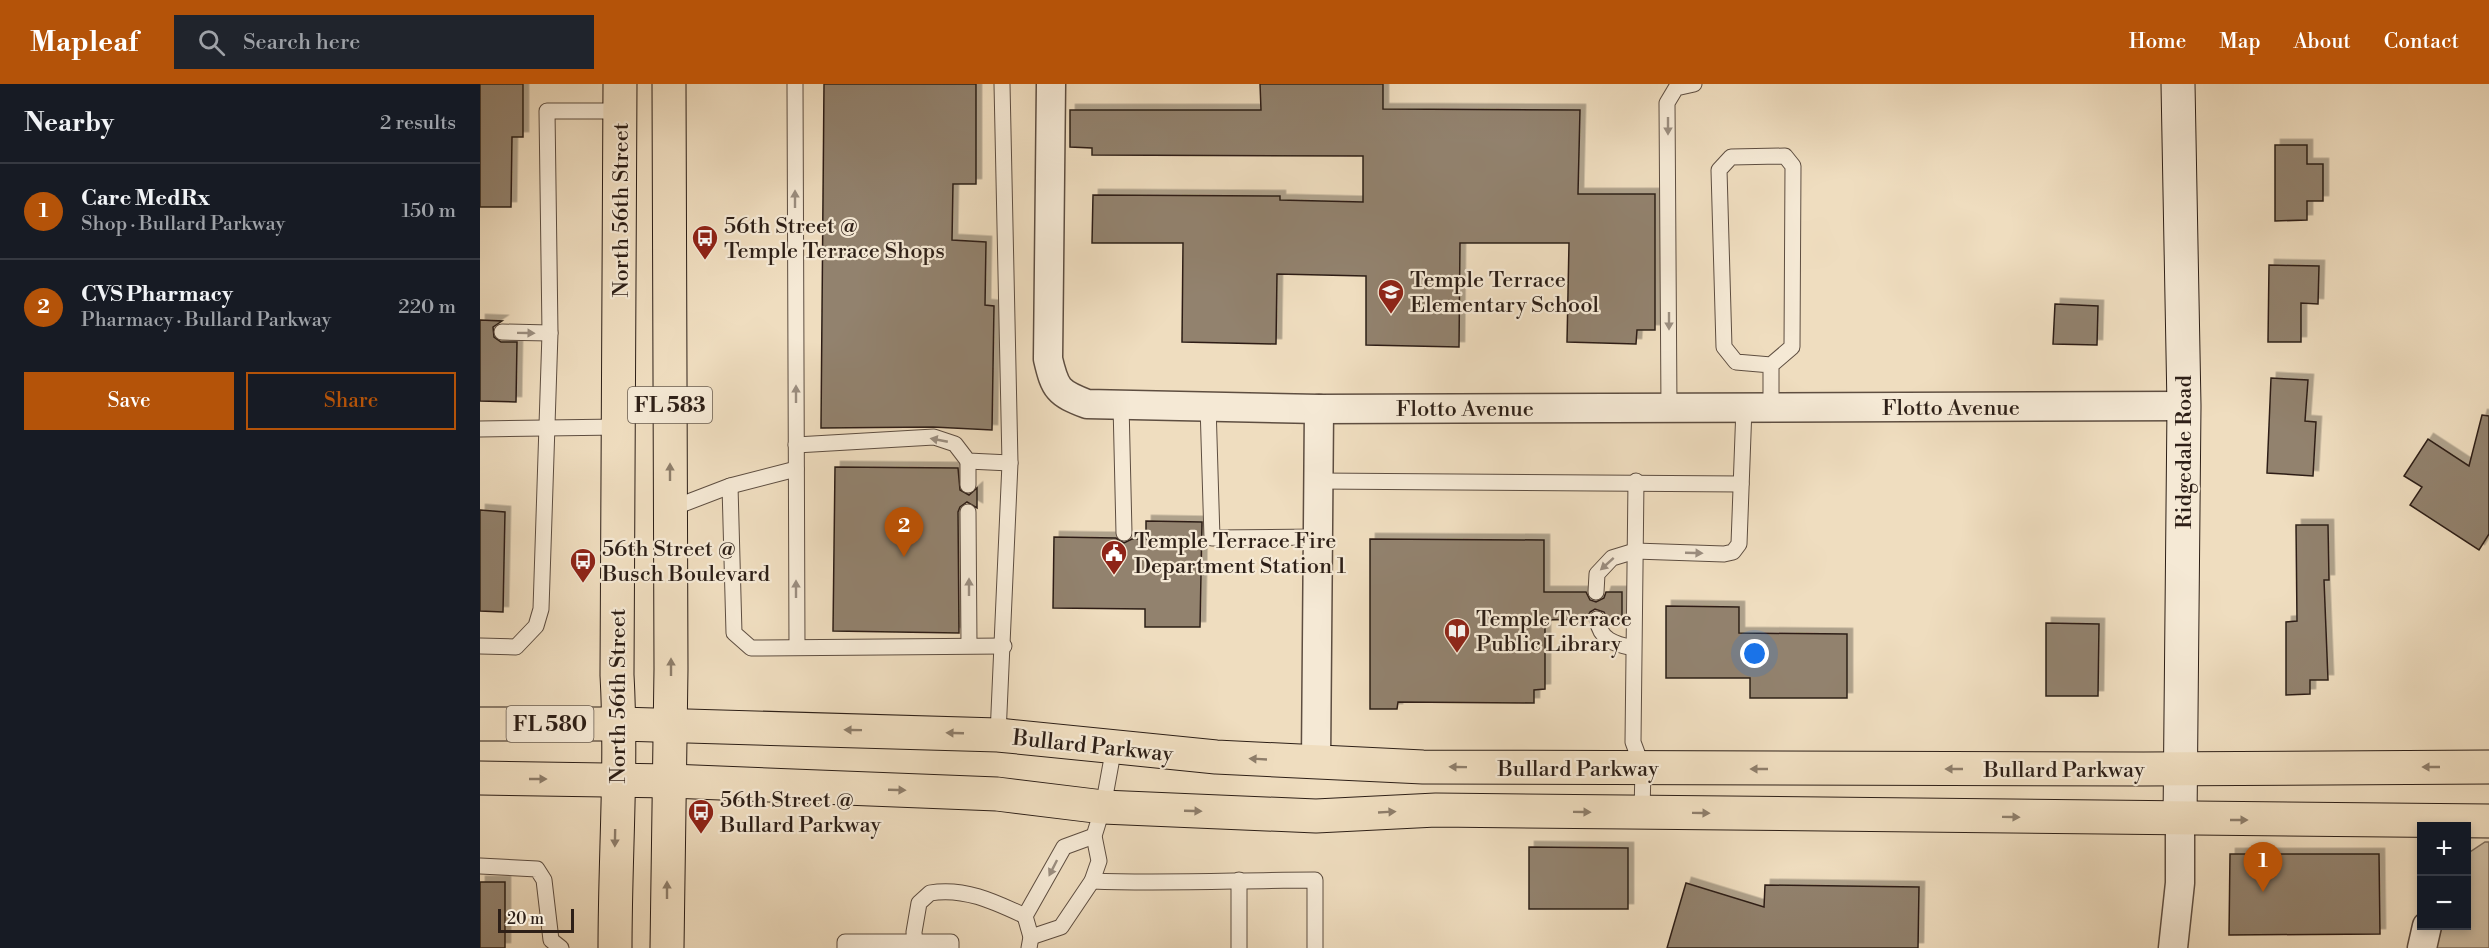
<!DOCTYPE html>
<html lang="en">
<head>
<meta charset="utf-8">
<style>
	:root { --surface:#171b24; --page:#20242c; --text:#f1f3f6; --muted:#9ea1a6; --line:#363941; --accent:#b45309 }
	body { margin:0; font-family:"Libre Bodoni",serif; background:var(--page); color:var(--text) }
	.controls { position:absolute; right:18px; bottom:18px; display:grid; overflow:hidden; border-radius:0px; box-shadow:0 3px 9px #0003 }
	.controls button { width:54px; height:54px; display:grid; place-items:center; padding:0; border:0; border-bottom:2px solid var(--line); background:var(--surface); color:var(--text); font:30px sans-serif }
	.scale { position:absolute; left:18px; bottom:15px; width:76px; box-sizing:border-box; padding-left:6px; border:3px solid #2d1f17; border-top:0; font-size:16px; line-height:21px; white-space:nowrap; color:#2d1f17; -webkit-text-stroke:4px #f5e9d5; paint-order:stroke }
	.you { position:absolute; left:1275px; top:570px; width:21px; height:21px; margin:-15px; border:4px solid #fff; border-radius:50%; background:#1a73e8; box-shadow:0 0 0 9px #1a73e833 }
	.badge { display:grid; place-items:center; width:39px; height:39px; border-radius:50%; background:var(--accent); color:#fff; font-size:20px; font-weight:700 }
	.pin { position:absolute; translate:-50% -50px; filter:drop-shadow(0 2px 3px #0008) }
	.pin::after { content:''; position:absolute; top:32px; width:21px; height:18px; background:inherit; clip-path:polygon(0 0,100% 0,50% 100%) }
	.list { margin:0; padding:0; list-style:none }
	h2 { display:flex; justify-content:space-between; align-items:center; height:78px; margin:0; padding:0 24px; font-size:26px }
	h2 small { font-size:20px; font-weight:400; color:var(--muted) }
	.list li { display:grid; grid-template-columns:39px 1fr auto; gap:18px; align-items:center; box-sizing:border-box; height:96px; padding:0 24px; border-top:2px solid var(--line) }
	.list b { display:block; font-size:22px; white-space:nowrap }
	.list p { margin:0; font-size:20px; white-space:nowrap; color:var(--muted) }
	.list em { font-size:20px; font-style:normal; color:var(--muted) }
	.actions { display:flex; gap:12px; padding:18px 24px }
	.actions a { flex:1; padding:14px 0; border:2px solid var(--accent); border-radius:0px; text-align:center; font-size:21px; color:var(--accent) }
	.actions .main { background:var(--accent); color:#fff }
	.icon { flex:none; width:33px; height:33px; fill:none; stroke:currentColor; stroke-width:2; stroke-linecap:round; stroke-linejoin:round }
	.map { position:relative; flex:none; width:2009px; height:864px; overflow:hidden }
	header { display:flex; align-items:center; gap:36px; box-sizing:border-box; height:84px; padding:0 30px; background:var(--accent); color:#fff }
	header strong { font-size:28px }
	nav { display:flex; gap:33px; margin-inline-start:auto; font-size:21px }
	.search { width:420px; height:54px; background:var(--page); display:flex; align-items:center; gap:15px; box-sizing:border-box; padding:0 21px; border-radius:0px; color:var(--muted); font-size:22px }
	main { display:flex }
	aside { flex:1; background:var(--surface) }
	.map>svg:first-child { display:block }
</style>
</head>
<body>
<header>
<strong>Mapleaf</strong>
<div class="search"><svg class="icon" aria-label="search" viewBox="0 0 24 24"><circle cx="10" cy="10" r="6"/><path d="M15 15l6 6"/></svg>Search here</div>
<nav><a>Home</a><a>Map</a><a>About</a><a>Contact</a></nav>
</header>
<main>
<aside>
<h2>Nearby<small>2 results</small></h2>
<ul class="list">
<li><span class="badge">1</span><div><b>Care MedRx</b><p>Shop · Bullard Parkway</p></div><em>150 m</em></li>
<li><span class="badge">2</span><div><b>CVS Pharmacy</b><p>Pharmacy · Bullard Parkway</p></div><em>220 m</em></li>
</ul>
<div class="actions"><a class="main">Save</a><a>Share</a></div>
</aside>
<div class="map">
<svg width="2009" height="864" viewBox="0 0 2009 864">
	<defs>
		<filter id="shadow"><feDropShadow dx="5.5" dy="-5.5" stdDeviation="0" flood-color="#0004"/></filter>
	</defs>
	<rect width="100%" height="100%" fill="#efddbf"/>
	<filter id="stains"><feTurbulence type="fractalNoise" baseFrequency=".00333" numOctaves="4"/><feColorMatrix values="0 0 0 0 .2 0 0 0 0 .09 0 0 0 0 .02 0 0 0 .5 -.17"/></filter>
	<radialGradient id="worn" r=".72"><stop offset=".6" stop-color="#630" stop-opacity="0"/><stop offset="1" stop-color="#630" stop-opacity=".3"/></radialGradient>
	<path fill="#cebda2" stroke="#7e6e5c" stroke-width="1.5" d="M2005,758h4v106h-53l6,-22h24l1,-72z"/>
	<g fill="#92826e" stroke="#2d1f17" stroke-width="1.5" filter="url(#shadow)">
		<path d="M0,0h43v53h-11l-1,70h-31z"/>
		<path d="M344,0h152v100h-23l-1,56 34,2 -1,63 9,1 -2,124 -59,-3 -112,1z"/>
		<path d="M780,0h123v25l197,1 -2,84h77v136h-18l-1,14 -69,-2 2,-99h-109l-1,104 -93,-2v-69l-89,-2 -1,70 -94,-2 1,-99h-91l1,-48 187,1v4l83,2v-46l-271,-1v-7l-22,-1v-37h191z"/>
		<path d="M1795,61h32v19h16v37h-16v19l-32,1z"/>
		<path d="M1789,181l50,1 -1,38 -17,-1v39h-33z"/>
		<path d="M1575,220l43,2 -1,39 -44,-1z"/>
		<path d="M0,236l22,1 -9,6 1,10 7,5h16l-1,60 -36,-1z"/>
		<path d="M1791,294l37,2 -3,41 11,1 -3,54 -46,-3z"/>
		<path d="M2002,331l7,1v118l-10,16 -69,-45 12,-18 -18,-11 24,-37 41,27z"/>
		<path d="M355,383l123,1 2,22 9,5 8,-7v20l-10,-6 -7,5 -2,5 1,121 -126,-2z"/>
		<path d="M0,426l25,2 -2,100 -23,-1z"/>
		<path d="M666,437l56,1 -2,105h-55v-18l-92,-1 1,-71 62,1 8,5 8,-4h14z"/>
		<path d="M1816,441h32l1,55h-5l4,100h-18v14l-24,1v-73l11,-1z"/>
		<path d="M890,455l174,1v52h42l4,8 6,2 8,-4 2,-6h16v27h-15l-3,-7 -9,-3 -5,3 -3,7 -42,1v69l-11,1v13l-136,-1 -1,7h-27z"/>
		<path d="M1186,522l73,1v26l108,1v64h-97v-20h-84z"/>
		<path d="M1566,539l53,1 -1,72h-52z"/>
		<path d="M1049,763l99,1v61h-99z"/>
		<path d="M1750,770h149l1,80 -151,1z"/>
		<rect x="0" y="798" width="25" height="66"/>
		<path d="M1206,799l78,24 1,-22 154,2 -1,61h-251z"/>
	</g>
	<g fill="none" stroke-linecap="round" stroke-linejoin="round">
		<g stroke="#5e4e41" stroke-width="17">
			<g id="lane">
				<path d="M315,0l2,563"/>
				<path d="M22,248l48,1"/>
				<path d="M1291,281l-35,-3 -12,-15 -5,-177 12,-13 54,-1 8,10 -1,181 -21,18v42"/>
				<path d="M641,320l3,129"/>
				<path d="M728,321l4,133 106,-1"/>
				<path d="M1189,324l-2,-305 9,-15 18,-4"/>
				<path d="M0,345l139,-2"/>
				<path d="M316,361l138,-8 21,7 13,17 42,2"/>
				<path d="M488,377v24"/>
				<path d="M838,397l423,3"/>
				<path d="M1156,397l-3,261 10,27 -1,43"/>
				<path d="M250,402l4,147 17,15 253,-2"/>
				<path d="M190,425l60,-23 66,-17"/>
				<path d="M488,428l1,133"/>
				<path d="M1116,508l1,-18 15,-16 23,-7 89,3 9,-2 6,-8 5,-137"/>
				<path d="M1117,535c3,21 17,25 36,29"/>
				<path d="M0,562l36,1 20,-21 5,-17 9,-276 -3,-222h73"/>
				<path d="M518,651l12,-272 -8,-379"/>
				<path d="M0,782l57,3 7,11 7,60 10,8"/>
				<path d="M759,796v68"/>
				<path d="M612,797c74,3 148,-1 223,-1v68"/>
				<path d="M551,853l30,-10 31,-46 7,-20 -5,-25 9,-29 11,-60"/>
				<path d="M365,864v-6h106v6"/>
				<path d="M435,864l-1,-16 5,-29 11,-10c34,-6 65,9 95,23"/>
				<path d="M549,864l2,-11 -6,-21 39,-69 30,-11"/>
			</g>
		</g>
		<g stroke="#5e4e41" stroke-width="31">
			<g id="street">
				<path d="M571,0l-3,275c7,30 10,34 39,45l232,5 865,-3"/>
				<path d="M836,678l3,-353"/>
				<path d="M1693,864l7,-65v-63"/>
				<path d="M1942,864l5,-22"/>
			</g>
		</g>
		<g stroke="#2d1f17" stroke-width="35">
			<path id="secondary" d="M1698,0l6,322 -4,414"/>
		</g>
		<g stroke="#2d1f17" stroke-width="35">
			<g id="primary">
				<path d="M0,640h140l378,11 218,22 207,10 720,2 346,-2"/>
				<path d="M0,694l190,3 327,13 106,13 213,9 120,-6 1053,11"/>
				<path d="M135,864c0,-91 7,-182 2,-273l3,-591"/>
				<path d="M187,864l4,-279 -2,-585"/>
			</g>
		</g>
		<use href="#lane" stroke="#f5e9d5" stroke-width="15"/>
		<use href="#street" stroke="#f5e9d5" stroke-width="28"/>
		<use href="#secondary" stroke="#f5e9d5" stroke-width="33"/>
		<use href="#primary" stroke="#efddbf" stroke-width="33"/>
	</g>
	<defs><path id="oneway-solid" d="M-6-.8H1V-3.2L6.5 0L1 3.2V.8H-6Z" transform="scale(1.5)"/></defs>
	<g fill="#9b8e80">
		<use href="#oneway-solid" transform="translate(1188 42) rotate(90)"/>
		<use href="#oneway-solid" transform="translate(315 115) rotate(-90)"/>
		<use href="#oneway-solid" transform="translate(1189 237) rotate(90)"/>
		<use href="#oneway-solid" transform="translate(46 249) rotate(1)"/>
		<use href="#oneway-solid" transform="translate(316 310) rotate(-90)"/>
		<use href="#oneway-solid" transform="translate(459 356) rotate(-169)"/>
		<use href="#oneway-solid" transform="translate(1214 469) rotate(2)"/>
		<use href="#oneway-solid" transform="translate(1127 480) rotate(138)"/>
		<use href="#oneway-solid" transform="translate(489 503) rotate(-90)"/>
		<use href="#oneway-solid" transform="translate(316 505) rotate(-90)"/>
		<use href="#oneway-solid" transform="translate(573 784) rotate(117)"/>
	</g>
	<g fill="#8e7e6b">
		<use href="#oneway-solid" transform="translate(190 388) rotate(-90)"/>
		<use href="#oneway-solid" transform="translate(191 583) rotate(-90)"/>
		<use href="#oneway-solid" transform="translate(373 646) rotate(-179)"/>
		<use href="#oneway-solid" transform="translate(475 649) rotate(-178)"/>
		<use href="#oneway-solid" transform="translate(778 675) rotate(-177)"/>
		<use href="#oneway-solid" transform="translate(978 683) rotate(-179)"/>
		<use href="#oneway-solid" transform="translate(1951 683) rotate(180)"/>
		<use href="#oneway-solid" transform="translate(1279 685) rotate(180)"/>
		<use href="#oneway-solid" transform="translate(1474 685) rotate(-180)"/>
		<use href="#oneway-solid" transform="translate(58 695)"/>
		<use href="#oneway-solid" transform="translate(417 706) rotate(2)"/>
		<use href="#oneway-solid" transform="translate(713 727) rotate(2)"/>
		<use href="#oneway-solid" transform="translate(907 728) rotate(-3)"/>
		<use href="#oneway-solid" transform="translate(1102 728) rotate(1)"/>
		<use href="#oneway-solid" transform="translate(1221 729) rotate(1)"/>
		<use href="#oneway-solid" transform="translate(1531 733) rotate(1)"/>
		<use href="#oneway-solid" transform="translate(1759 736)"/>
		<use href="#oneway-solid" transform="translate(135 754) rotate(91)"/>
		<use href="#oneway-solid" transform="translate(187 806) rotate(-90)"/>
	</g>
	<defs>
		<g id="bus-pin" transform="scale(1.35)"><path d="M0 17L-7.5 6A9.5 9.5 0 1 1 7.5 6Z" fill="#8f2418" stroke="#f5e9d5"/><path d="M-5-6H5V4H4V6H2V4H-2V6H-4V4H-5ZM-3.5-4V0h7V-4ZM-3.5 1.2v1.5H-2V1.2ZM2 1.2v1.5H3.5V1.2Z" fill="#fff"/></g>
		<g id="school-pin" transform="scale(1.35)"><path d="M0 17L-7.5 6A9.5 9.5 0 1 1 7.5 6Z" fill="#8f2418" stroke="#f5e9d5"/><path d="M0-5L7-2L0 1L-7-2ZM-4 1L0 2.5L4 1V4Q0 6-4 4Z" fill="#fff"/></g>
		<g id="civic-pin" transform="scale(1.35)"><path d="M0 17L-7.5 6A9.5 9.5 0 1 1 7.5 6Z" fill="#8f2418" stroke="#f5e9d5"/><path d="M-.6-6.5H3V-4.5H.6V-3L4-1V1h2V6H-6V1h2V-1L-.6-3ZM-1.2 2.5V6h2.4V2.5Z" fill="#fff"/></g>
		<g id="library-pin" transform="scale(1.35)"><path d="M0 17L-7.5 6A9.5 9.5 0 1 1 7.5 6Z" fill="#8f2418" stroke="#f5e9d5"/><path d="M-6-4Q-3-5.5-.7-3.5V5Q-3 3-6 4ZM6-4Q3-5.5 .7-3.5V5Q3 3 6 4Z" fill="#fff"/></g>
	</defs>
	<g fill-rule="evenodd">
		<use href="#bus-pin" x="225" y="154"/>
		<use href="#school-pin" x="911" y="208"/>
		<use href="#civic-pin" x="634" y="469"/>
		<use href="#bus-pin" x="103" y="477"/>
		<use href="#library-pin" x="977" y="547"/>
		<use href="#bus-pin" x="221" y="728"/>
	</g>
	<g text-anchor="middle" stroke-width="4.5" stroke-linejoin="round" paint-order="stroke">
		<g fill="#f5e9d5" stroke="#695c50" stroke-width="1.5">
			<rect x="148" y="303" width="84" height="36" rx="4.5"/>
			<rect x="26.5" y="622" width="87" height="36" rx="4.5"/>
		</g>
		<g font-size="21" font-weight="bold" fill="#2d1f17">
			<text x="190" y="328">FL 583</text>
			<text x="70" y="647">FL 580</text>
		</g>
		<g font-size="22" fill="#2d1f17" stroke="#f5e9d5">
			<text transform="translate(140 126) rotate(-90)" y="8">North 56th Street</text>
			<text x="1471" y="331">Flotto Avenue</text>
			<text x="985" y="332">Flotto Avenue</text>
			<text transform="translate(1703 368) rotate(-90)" y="8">Ridgedale Road</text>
			<text transform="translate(137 612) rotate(-90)" y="8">North 56th Street</text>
			<text transform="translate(613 661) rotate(6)" y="8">Bullard Parkway</text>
			<text x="1098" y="692">Bullard Parkway</text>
			<text x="1584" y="693">Bullard Parkway</text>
		</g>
		<g font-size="22" fill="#2d1f17" stroke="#f5e9d5" text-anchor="start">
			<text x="244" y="149">56th Street @<tspan x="244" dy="25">Temple Terrace Shops</tspan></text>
			<text x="930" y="203">Temple Terrace<tspan x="930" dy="25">Elementary School</tspan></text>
			<text x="654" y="464">Temple Terrace Fire<tspan x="654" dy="25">Department Station 1</tspan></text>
			<text x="122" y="472">56th Street @<tspan x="122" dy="25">Busch Boulevard</tspan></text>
			<text x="996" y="542">Temple Terrace<tspan x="996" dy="25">Public Library</tspan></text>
			<text x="240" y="723">56th Street @<tspan x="240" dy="25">Bullard Parkway</tspan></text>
		</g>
	</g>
	<rect width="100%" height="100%" filter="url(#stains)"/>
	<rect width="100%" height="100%" fill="url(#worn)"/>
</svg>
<div class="controls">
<button>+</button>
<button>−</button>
</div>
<div class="scale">20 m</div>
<div class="you"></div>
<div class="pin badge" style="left:1783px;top:808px">1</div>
<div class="pin badge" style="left:424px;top:473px">2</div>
</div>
</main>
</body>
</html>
